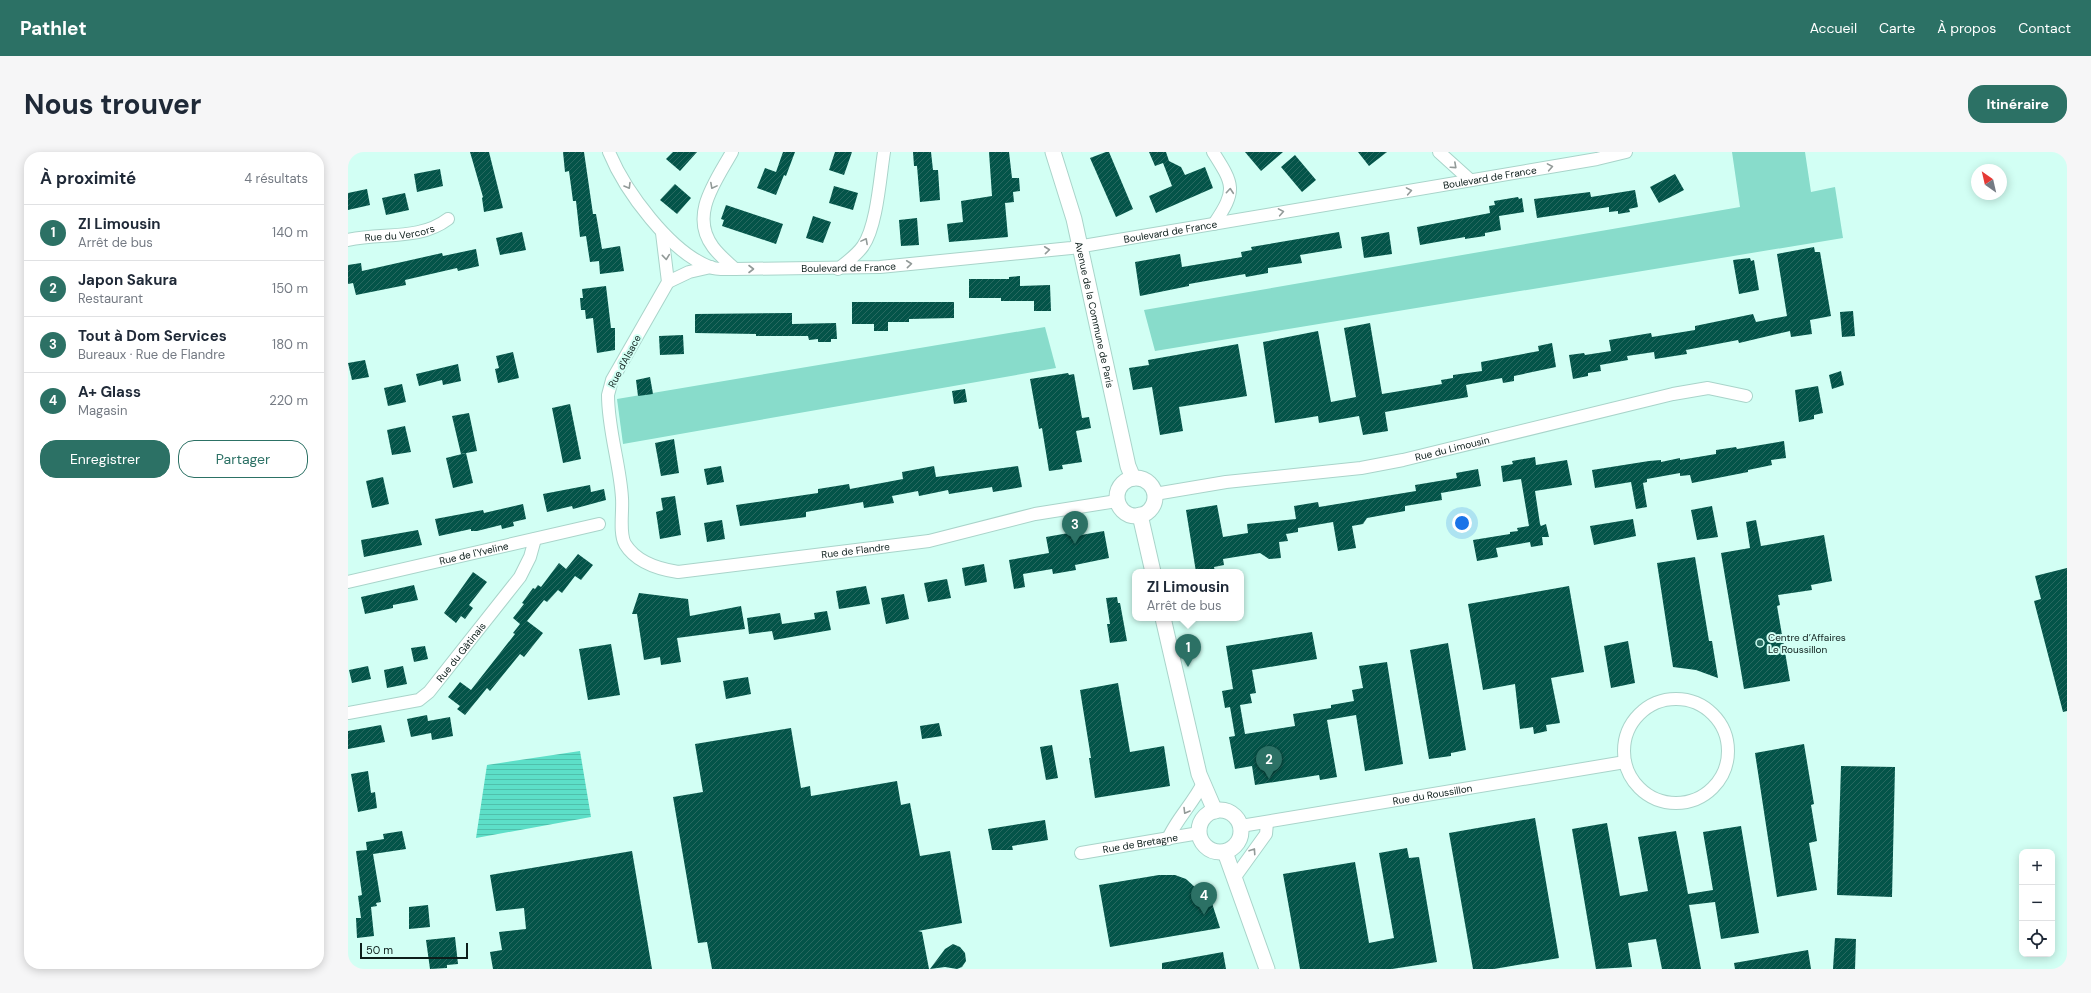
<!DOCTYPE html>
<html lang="fr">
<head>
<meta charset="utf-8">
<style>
	:root { --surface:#fff; --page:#f6f6f7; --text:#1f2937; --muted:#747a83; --line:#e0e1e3; --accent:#2c7165 }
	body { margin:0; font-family:"DM Sans",sans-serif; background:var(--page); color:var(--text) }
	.controls { position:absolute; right:12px; bottom:12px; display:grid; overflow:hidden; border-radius:8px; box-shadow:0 2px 10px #0003 }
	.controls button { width:36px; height:36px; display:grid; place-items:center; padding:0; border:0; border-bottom:1px solid var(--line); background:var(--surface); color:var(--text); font:20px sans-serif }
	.compass { position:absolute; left:1623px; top:12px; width:36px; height:36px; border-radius:50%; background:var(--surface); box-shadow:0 2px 10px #0003; rotate:326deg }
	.scale { position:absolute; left:12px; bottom:10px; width:108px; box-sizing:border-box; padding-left:4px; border:2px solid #0d1e1b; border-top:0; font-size:11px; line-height:14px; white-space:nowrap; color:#0d1e1b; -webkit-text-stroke:3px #d2fff4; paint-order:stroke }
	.you { position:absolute; left:1114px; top:371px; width:14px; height:14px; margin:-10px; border:3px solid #fff; border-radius:50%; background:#1a73e8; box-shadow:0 0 0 6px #1a73e833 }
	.badge { display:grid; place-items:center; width:26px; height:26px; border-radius:50%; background:var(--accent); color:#fff; font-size:13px; font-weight:700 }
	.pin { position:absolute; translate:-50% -33px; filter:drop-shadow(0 1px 2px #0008) }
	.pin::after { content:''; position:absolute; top:21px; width:14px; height:12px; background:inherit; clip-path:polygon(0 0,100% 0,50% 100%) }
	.popup { position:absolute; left:784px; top:417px; width:112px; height:52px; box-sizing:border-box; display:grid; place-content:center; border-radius:8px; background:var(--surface); filter:drop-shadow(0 1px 3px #0005); font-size:13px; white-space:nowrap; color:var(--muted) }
	.popup b { font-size:15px; color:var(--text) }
	.popup::after { content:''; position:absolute; left:50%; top:100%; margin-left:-8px; border:8px solid transparent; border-top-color:var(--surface) }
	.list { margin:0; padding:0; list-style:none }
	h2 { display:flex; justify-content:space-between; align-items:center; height:52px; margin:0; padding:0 16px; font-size:17px }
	h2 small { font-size:13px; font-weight:400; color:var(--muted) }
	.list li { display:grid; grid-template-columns:26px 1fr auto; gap:12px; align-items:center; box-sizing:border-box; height:56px; padding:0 16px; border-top:1px solid var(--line) }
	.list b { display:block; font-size:15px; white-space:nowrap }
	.list p { margin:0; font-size:13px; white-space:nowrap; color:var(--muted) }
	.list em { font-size:13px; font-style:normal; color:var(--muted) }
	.actions { display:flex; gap:8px; padding:12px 16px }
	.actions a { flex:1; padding:9px 0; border:1px solid var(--accent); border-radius:16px; text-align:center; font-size:14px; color:var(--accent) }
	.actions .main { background:var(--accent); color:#fff }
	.icon { flex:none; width:22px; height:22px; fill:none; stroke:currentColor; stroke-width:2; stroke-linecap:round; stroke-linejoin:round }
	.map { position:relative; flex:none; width:1719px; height:817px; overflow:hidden; border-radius:16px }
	header { display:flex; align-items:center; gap:24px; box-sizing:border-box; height:56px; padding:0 20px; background:var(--accent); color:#fff }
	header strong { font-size:19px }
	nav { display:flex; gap:22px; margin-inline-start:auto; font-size:14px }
	.intro { display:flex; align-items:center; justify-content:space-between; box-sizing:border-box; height:96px; padding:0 24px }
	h1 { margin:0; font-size:28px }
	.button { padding:10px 18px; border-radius:16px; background:var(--accent); color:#fff; font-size:14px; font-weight:700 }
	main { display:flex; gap:24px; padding:0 24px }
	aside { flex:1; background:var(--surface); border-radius:16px; box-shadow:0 2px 10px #0003 }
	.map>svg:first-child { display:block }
</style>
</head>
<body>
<header>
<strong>Pathlet</strong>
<nav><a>Accueil</a><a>Carte</a><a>À propos</a><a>Contact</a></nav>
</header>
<div class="intro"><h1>Nous trouver</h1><a class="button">Itinéraire</a></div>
<main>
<aside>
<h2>À proximité<small>4 résultats</small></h2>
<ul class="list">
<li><span class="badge">1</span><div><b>ZI Limousin</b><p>Arrêt de bus</p></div><em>140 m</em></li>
<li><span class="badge">2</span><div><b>Japon Sakura</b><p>Restaurant</p></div><em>150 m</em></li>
<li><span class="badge">3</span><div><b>Tout à Dom Services</b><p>Bureaux · Rue de Flandre</p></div><em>180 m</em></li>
<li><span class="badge">4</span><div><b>A+ Glass</b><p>Magasin</p></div><em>220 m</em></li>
</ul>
<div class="actions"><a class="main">Enregistrer</a><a>Partager</a></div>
</aside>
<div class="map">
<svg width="1719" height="817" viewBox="0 0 1719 817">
	<defs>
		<pattern id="water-rules" width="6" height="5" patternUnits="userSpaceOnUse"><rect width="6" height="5" fill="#5ddfc8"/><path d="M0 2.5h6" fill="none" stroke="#50bfab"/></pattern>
		<pattern id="building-hatch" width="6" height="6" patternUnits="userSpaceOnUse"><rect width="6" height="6" fill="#045449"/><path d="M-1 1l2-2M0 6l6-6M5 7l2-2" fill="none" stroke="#286960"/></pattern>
	</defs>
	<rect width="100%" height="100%" fill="#d2fff4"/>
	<g fill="#88dccb">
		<path d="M1384,0h73l6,40 24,-5 8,51 -688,113 -11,-41 596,-103z"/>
		<path d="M697,175l11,41 -433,76 -6,-45z"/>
	</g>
	<path fill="url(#water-rules)" d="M232,599l11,66 -115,21 11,-73z"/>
	<g fill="url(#building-hatch)">
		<path d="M122,0h19l14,56 -19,4 -2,-14 1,-1z"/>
		<path d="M215,0h21l9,62h3l6,35 18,-3 4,25 -24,3 -1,-13 -9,1 -4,-26 -6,1 -4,-36h-3l-4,-30 -4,1z"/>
		<path d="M325,0h24l-17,19 -14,-12z"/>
		<path d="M435,0h12l-9,24 -2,-1 -8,20 -19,-7 8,-20 11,4z"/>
		<path d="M487,0h17l-8,23 -15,-5z"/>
		<path d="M565,0h18l2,18h5l2,30 -20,2 -3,-36h-3z"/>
		<path d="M641,0h20l3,26h7l1,13 -7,1 1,10 -9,1 3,34 -59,5 -2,-18 16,-2 -2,-21 31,-5z"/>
		<path d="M758,0h3l24,57 -17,8 -26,-59z"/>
		<path d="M801,0h17l3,9 12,6 4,8 20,-8 8,21 -57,25 -7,-17 23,-10 -9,-23 -8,3z"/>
		<path d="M897,0h38l-22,19z"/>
		<path d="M1010,0h29l-18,14z"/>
		<path d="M947,3l21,25 -14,12 -21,-25z"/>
		<path d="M92,17l3,17 -26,6 -3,-18z"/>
		<path d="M1327,22l9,16 -25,13 -9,-16z"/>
		<path d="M327,32l16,14 -14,16 -17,-14z"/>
		<path d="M486,34l24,7 -5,17 -24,-7z"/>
		<path d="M19,37l3,16 -22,5v-17z"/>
		<path d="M1287,38l3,17 -9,2 1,3 -12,2v-3l-9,1v-5l-72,11 -3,-19 56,-7 1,5z"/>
		<path d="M57,41l4,17 -23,5 -4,-17z"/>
		<path d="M1170,45l1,2 3,-1 2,14 -25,4 2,14 -16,3v3l-20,3v-2l-45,8 -3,-18 73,-14 -1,-7 6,-1 -1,-4z"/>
		<path d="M378,53l57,19 -7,20 -54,-18 2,-6 -3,-1z"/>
		<path d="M465,64l18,6 -8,21 -17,-5z"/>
		<path d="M569,66l2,27 -18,1 -2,-26z"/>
		<path d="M174,80l4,18 -26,5 -4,-17z"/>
		<path d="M991,80l3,16 -42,7 2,8 -34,5v5l-22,4 -1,-3 -56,10v2l-49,10 -5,-34 45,-8 2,13 60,-10 -1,-5 11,-2 -1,-3z"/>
		<path d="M1041,80l3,22 -28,4 -3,-21z"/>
		<path d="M1466,95l1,5h5l11,64 -21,4 2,14 -21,3 -1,-6 -51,12 -1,-3 -52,10 1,4 -32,5 -1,-7 -27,4 1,4 -28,5 1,6 -13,2v3l-15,3 -4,-24 15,-2 1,2 26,-4 -2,-11 42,-7 1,4 43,-7v-4l58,-12 3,8 31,-6 -10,-62z"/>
		<path d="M128,97l3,17 -21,5 -1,-3 -52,12 1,5 -50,10 -3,-12 -5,1v-19l13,-2 1,8 80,-18 1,3z"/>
		<path d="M1402,106l1,3 3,-1 5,30 -20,4 -6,-34z"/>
		<path d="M672,124v10l30,-1 1,26h-17v-10h-33v-3h-32v-19h40v-2z"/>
		<path d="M258,134l5,42h4v22l-18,3 -4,-35 -7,1 -1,-9h-4l-1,-12h3l-1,-9z"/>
		<path d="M504,150h102v16l-45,1v3h-21v9h-14v-7h-22z"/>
		<path d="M1505,159l2,25 -13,1 -2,-25z"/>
		<path d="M444,161v11l44,-1 1,16h-6v3h-13v-3l-9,1 -1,-4h-52v-2l-61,-1v-19z"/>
		<path d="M1022,171l12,71 60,-10 -1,-4 12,-2v-3l29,-4 -1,-9 58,-11 -1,-5 14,-3 4,24 -42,9v5l-11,2 -1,-5 -36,7 2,12 -83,15 3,19 -25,4 -4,-19 -40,7 -1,-7 -43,7 -12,-81 55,-11 13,71 25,-5 -12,-69z"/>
		<path d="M335,183l1,19 -24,1 -1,-19z"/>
		<path d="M890,192l9,52 -68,11 4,24 -23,4 -8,-48 -19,3 -4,-22 20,-3 -1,-5z"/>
		<path d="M165,200l6,26 -21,5 -3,-14 4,-1 -3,-12z"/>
		<path d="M17,208l4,17 -17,3 -4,-17z"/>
		<path d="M110,212l3,17 -18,4 -1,-5 -23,6 -3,-12z"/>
		<path d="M1493,219l3,14 -12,4 -3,-14z"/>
		<path d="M720,221l1,2 5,-1 8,44 7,-1 2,11 -15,3 6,31 -20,3 1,4 -14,2 -7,-43 -3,1 -9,-50z"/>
		<path d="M302,225l3,17 -15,2 -2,-16z"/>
		<path d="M54,232l4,18 -18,4 -4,-18z"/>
		<path d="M1470,234l5,27 -9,2v4l-15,3 -4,-32z"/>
		<path d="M617,237l2,13 -13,2 -2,-13z"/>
		<path d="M222,252l11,55 -18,4 -11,-55z"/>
		<path d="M121,261l8,38 -16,3 -9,-38z"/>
		<path d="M57,274l6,26 -19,3 -5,-25z"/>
		<path d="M326,287l5,34 -18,3 -6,-33z"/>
		<path d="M1436,289l2,17 -15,2 1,5 -24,5v2l-56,11 -2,-8 -10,1v-3l-33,6v3l-4,1 4,24 -11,2 -5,-27 -36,6 -3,-18 57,-9 12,-1v2l19,-4v2l36,-6v-4l20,-3 1,2z"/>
		<path d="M118,301l7,30 -20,5 -7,-30z"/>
		<path d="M1187,305l1,8 31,-5 5,25 -37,6 5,33 1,2 5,-2 3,13h-7l1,8 -12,2 -1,-5 -34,6 2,9 -21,4 -4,-21 37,-6v-2l8,-1 -1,-3 12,-2 -8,-47 -18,3 -2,-16 12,-2 -1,-3z"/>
		<path d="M373,314l3,16 -17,3 -3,-16z"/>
		<path d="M586,314l2,11 82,-11 4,21 -29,5 -1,-5 -43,7 -1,-4 -29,6 -1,-5 -26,5 2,7 -30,5 -1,-6 -57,10v5l-66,9 -4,-21 82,-12v-4l31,-5 1,5 53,-10 -1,-7z"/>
		<path d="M1130,317l3,17 -40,7 1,7 -37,6v5l-38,7 -4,6 -11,2 4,22 -18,3 -5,-29 -35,6v4l-12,2 2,7 -9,1 2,16 -12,1 -9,-6 -37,6 1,6 -10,2 1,5h-19l-10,-62 31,-5 6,32 25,-4 -1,-9 49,-5 -2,-13 24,-4 1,5 97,-16 -1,-6 42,-7 -1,-5z"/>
		<path d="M35,325l6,27 -17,4 -6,-27z"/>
		<path d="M242,333l1,7 13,-3 2,11 -33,9 -1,-3 -25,6 -4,-18z"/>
		<path d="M327,344l6,39 -21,4 -4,-27 7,-2 -2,-12z"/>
		<path d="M175,352l3,15 -13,3 1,4 -12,3 -1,-4 -24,6h-6v-2l-32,7 -4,-17 48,-9 1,3z"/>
		<path d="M1364,354l6,31 -21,3 -6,-30z"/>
		<path d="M1285,367l3,17 -42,9 -4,-19z"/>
		<path d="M374,368l3,19 -18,3 -3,-19z"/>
		<path d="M1408,368l5,26 63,-11 8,46 -21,4 1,5 -34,5 2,10 -3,1 13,75 -46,8 -23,-136 29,-5 -4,-26z"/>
		<path d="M70,378l4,15 -58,12 -3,-17z"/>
		<path d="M732,379l1,4 23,-4 5,27 -34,7 1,5 -23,4 -1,-5 -29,5 2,13 -11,2 -5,-29 40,-7 -3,-16z"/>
		<path d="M230,402l15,11 -12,15 -6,-4 -13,17 -4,-3 -11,12 -3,-2 -17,21 16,12 -19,24 -4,-3 -30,37 -3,-3 -22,27 -8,-6 3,-3 -12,-9 12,-15 11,8 44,-56 -2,-1 7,-9 -7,-6 11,-14 -2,-1 11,-15 2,1 3,-4 3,2 18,-24 7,6z"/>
		<path d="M1347,405l14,84h3l6,37 -22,-8 -23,-3 -16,-104z"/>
		<path d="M636,412l3,18 -22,4 -3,-18z"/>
		<path d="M1719,416v143l-4,1 -29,-111 7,-2 -6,-23z"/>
		<path d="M125,420l14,10 -18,23 4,3 -8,11 -4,-3 -5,7 -12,-10z"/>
		<path d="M599,427l4,19 -23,4 -4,-19z"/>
		<path d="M66,433l4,15 -25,5v3l-28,6 -4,-17z"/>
		<path d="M518,434l4,18 -31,5 -3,-18z"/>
		<path d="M1221,434l15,86 -33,6 9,45 -14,2 1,6 -13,3 -1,-7 -13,2 -5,-45 -32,6 -15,-86z"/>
		<path d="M291,441l49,6 2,17 51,-10 4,23 -68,9 4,24 -20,3 -1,-8 -16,3 -7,-46h-5z"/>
		<path d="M556,442l5,25 -23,5 -5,-26z"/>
		<path d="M769,445l1,6h2l7,38 -17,2 -3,-19h3l-4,-26z"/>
		<path d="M479,459l4,19 -57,10 -2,-9 -23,3 -2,-16 33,-5 2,11 33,-5 -1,-6z"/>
		<path d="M964,480l5,27 -65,11 4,23 -6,1 2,9 -12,2 5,29 50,-8 -2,-12 38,-6v-3l23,-4 -2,-11 11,-2 -4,-22 28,-4 16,102 -38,7 -9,-56 -29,5 10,57 -17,3 -1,-5 -64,10 -3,-19 -17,3 -6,-32 6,-1 -5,-29 -5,1 -3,-17 11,-2 -7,-43z"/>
		<path d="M1280,489l7,42 -24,5 -7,-42z"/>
		<path d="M1100,491l18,107 -15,3v3l-22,3 -19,-109z"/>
		<path d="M263,492l9,51 -32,5 -9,-51z"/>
		<path d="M77,494l3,13 -14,3 -3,-14z"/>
		<path d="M20,514l3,13 -19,4 -3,-13z"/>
		<path d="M55,514l4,18 -20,4 -3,-18z"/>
		<path d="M400,525l3,17 -25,5 -3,-18z"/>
		<path d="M770,531l12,69 34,-6 6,40 -75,12 -6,-40h2l-11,-68z"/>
		<path d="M79,563l1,6 22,-4 3,19 -21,4 -1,-7 -20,4 -4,-18z"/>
		<path d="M591,571l3,13 -20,3 -2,-13z"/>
		<path d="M33,573l4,17 -37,7v-18z"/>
		<path d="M443,576l10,60 9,-2 1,10 86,-15 4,24 9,-2 10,53 30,-5 12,72 -44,8 4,1 7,37h-217l-5,-27 -9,1 -25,-146 30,-5 -8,-48z"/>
		<path d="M1456,592l10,60 -3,1 6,36 -8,2 8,47 -40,7 -22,-144z"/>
		<path d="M704,593l6,33 -12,2 -6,-33z"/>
		<path d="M1493,614l54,1 -3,130 -55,-2z"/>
		<path d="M20,619l3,22 4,-1 2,16 -19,4 -7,-38z"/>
		<path d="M1187,666l24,140 -65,11h-21l-24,-136z"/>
		<path d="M697,668l3,20 -36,6 1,4h-21l-4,-21z"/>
		<path d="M1259,671l13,73 28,-5 -10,-54 38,-6 12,63 25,-4 -10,-58 38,-6 18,107 -38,6 -6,-37 -26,3 12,64h-39l-6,-30 -28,4 4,24 -36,2 -24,-140z"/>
		<path d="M54,679l4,18 -33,5 8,48 -5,1 1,3 -6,1 3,29 -17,2 -1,-20h5l-3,-22 4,-1 -6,-44 11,-1 -1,-8 18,-3 -1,-5z"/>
		<path d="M1059,696l2,10 10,-1 18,105 -45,7h-92l-17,-95 72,-12 14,81 25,-5 -15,-85z"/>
		<path d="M284,699l20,118h-159l-3,-17 12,-2 -3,-18 27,-3 -2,-21 -28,3 -6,-36z"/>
		<path d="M811,723h16l11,4 11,10 8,13 6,-2 9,28 -110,19 -11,-62z"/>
		<path d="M80,753l2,22 -21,2v-22z"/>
		<path d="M107,785l3,27 -11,1v3l-17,1 -4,-29z"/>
		<path d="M1487,786l21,1 -1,30h-22z"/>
		<path d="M605,792l7,3 5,6 1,8 -4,6 -5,2 -12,-2 -15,2 15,-20z"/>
		<path d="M1460,798l3,19h-76l-1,-6z"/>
		<path d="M875,800l3,17h-64v-6z"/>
	</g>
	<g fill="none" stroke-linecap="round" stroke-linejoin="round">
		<g stroke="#a9d4ca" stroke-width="14">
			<g id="minor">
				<path id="s1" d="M261,0c16,39 61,100 101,115 7,3 17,2 25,2l145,-2 191,-19 526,-89 29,-7"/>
				<path d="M384,0c-16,29 -43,63 -19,95 6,8 14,15 22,22"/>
				<path d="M865,0c21,33 24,38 1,72"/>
				<path d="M1091,0l31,28"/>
				<path id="s2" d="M314,81l6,49 -56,98 -4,15c0,35 12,69 14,103 1,14 -3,35 3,46 11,18 33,25 53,28l251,-31 106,-27 82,-13"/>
				<path id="s3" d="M0,88c34,-8 71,1 100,-21"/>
				<path d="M490,117c9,-7 19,-14 25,-23 14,-20 17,-69 21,-94"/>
				<path d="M320,130l21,-10 22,-5"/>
				<path id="s4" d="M807,342l71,-12 135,-14 42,-8 270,-66 35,-6 38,8"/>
				<path id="s5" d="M0,430l251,-58"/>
				<circle cx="1328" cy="599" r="52"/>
				<path id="s6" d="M0,561l71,-13 10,-8 91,-115 10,-20 5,-18"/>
				<path id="s7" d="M893,674l384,-64"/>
				<path d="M820,687c7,-18 26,-37 35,-56"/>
				<path id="s8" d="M733,701l118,-20"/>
				<path d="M887,725l31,-43 1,-11"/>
			</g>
		</g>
		<g stroke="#a9d4ca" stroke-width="17">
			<g id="tertiary">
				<path id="s9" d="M705,0l21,67 54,247 5,12"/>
				<circle cx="788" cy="345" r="19"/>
				<path d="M792,363l13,57"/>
				<path d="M815,466l36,156 16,37"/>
				<circle cx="872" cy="679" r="21"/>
				<path d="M877,700l42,117"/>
			</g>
		</g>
		<use href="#minor" stroke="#fff" stroke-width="12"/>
		<use href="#tertiary" stroke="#fff" stroke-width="15"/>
	</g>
	<defs><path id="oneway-chevron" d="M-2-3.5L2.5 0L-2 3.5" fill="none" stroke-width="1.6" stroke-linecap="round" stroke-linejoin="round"/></defs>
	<g stroke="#929a98">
		<use href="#oneway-chevron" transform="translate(1106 14) rotate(42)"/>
		<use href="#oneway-chevron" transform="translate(1202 15) rotate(-10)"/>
		<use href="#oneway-chevron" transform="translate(280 34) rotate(59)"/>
		<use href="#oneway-chevron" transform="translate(365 34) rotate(118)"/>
		<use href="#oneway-chevron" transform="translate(882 39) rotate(-85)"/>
		<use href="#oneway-chevron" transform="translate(1061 39) rotate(-10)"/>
		<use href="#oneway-chevron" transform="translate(933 60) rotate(-10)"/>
		<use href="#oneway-chevron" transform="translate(517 89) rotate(-62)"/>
		<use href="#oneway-chevron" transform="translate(699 98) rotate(-6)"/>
		<use href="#oneway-chevron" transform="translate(318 105) rotate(84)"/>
		<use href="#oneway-chevron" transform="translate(561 112) rotate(-6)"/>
		<use href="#oneway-chevron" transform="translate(403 117)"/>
		<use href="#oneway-chevron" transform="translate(838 659) rotate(121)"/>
		<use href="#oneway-chevron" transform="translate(905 699) rotate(-56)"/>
	</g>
	<circle fill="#2c7165" stroke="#d2fff4" stroke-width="1.5" cx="1412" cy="491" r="4"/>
	<g text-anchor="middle" stroke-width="4" stroke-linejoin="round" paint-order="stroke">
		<g font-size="10" fill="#0d1e1b" stroke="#d2fff4">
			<text dy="4" stroke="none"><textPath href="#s1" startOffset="943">Boulevard de France</textPath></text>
			<text dy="4" stroke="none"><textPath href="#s1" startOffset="619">Boulevard de France</textPath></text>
			<text dy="4" stroke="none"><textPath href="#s3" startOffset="52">Rue du Vercors</textPath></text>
			<text dy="4" stroke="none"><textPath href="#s1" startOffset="295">Boulevard de France</textPath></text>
			<text dy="4" stroke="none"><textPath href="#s9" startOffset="168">Avenue de la Commune de Paris</textPath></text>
			<text transform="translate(276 209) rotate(-62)" y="4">Rue d'Alsace</text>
			<text dy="4" stroke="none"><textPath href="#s4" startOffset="301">Rue du Limousin</textPath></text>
			<text dy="4" stroke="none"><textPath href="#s2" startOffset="569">Rue de Flandre</textPath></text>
			<text dy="4" stroke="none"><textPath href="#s5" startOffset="129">Rue de l'Yveline</textPath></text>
			<text dy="4" stroke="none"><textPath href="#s6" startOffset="136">Rue du Gâtinais</textPath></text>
			<text dy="4" stroke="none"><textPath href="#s7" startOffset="194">Rue du Roussillon</textPath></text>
			<text dy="4" stroke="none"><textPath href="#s8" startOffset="60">Rue de Bretagne</textPath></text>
		</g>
		<g font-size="10" fill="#0d1e1b" stroke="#d2fff4" text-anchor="start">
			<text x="1420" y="489">Centre d’Affaires<tspan x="1420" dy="12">Le Roussillon</tspan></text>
		</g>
	</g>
</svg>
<div class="controls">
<button>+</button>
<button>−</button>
<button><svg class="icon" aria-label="locate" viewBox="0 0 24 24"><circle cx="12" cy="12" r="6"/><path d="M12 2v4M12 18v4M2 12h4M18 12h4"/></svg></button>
</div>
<svg class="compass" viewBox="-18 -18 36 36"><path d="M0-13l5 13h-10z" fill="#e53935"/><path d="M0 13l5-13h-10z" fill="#747a83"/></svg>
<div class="scale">50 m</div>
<div class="you"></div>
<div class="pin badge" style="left:840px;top:515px">1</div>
<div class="popup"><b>ZI Limousin</b>Arrêt de bus</div>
<div class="pin badge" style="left:921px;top:627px">2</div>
<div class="pin badge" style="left:727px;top:392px">3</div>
<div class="pin badge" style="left:856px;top:763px">4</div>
</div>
</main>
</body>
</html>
